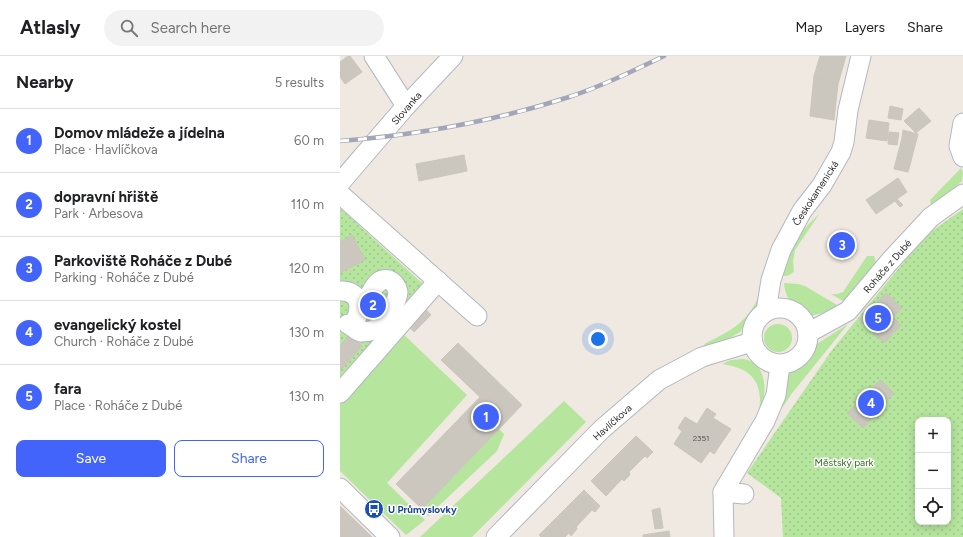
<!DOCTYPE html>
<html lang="en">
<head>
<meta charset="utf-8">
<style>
	:root { --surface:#fff; --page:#f2f2f2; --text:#202124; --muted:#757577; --line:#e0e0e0; --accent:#4264fb }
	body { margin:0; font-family:Figtree,sans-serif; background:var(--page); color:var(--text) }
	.controls { position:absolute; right:12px; bottom:12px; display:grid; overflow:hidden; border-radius:8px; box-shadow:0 2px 10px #0003 }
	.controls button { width:36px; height:36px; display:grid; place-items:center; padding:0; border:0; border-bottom:1px solid var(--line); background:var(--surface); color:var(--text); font:20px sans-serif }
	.you { position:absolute; left:258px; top:283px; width:14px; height:14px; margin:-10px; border:3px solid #fff; border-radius:50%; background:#1a73e8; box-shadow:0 0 0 6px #1a73e833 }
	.badge { display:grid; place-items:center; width:26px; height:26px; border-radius:50%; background:var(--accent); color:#fff; font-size:13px; font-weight:700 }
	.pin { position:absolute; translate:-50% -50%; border:2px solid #fff; box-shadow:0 1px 4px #0006 }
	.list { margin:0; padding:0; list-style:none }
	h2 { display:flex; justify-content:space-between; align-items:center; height:52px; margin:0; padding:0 16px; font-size:17px }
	h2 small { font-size:13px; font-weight:400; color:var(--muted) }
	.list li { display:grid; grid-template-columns:26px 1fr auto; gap:12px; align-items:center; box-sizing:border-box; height:64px; padding:0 16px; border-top:1px solid var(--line) }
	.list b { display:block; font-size:15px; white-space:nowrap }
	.list p { margin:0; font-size:13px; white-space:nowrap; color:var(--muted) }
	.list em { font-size:13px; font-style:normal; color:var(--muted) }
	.actions { display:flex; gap:8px; padding:12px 16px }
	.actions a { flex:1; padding:9px 0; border:1px solid var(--accent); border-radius:8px; text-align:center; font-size:14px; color:var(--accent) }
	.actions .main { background:var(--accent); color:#fff }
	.icon { flex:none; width:22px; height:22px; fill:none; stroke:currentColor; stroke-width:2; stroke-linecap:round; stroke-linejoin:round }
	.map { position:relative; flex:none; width:623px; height:481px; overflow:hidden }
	header { display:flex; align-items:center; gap:24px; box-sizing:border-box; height:56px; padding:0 20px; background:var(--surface); border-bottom:1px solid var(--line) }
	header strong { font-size:19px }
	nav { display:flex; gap:22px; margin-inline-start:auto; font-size:14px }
	.search { width:280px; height:36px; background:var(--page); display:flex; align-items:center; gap:10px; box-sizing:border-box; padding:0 14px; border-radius:22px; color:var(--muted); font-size:15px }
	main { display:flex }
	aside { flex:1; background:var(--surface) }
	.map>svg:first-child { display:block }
</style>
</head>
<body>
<header>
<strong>Atlasly</strong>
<div class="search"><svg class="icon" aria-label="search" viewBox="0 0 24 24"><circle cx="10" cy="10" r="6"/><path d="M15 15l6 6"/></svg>Search here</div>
<nav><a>Map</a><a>Layers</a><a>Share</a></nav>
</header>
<main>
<aside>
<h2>Nearby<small>5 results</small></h2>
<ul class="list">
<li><span class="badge">1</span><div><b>Domov mládeže a jídelna</b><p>Place · Havlíčkova</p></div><em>60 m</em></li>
<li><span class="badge">2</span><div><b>dopravní hřiště</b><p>Park · Arbesova</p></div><em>110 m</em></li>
<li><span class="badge">3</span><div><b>Parkoviště Roháče z Dubé</b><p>Parking · Roháče z Dubé</p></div><em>120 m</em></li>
<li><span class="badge">4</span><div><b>evangelický kostel</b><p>Church · Roháče z Dubé</p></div><em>130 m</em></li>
<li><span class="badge">5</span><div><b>fara</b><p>Place · Roháče z Dubé</p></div><em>130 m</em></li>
</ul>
<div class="actions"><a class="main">Save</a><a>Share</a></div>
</aside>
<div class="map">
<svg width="623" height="481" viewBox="0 0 623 481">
	<defs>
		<pattern id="park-dots" width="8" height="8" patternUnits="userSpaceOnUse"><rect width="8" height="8" fill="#b6e59e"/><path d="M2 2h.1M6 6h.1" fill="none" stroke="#9dc588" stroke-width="1.8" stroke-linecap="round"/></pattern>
	</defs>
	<rect width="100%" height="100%" fill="#efe9e1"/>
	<g fill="#b6e59e">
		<path d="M621,112l2,4 -1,9 -12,11 -19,13 -1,-5z"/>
		<path d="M480,157l-25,37 -2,11 1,10c-3,4 -6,5 -11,5v-8l11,-29z"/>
		<path d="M527,200h7l2,7 -26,32 -7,6 -12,-7h6l6,-2z"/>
		<path d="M444,227l14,1 7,2 32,19c-7,5 -15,9 -23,10 -18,2 -29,-17 -30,-32z"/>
		<path d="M421,234l-4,20 -5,5 -12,17 -12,7 -24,9v-3l2,-2c27,-13 45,-23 55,-53z"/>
		<circle cx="438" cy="282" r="14"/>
		<path d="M508,268l-55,68 -20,29 16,-47 14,-12 9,-15z"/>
		<path d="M60,275l67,64 -80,88 38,37 -19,15 -66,-64v-71z"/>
		<path d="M402,303c26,2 26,36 17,54 0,-4 1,-9 1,-13 0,-25 -17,-33 -38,-36l9,-4z"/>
		<path d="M224,345l22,21 -114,115h-52z"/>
		<path d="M159,373l5,5 -7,17 -69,65 -6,-7z"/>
	</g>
	<g fill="url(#park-dots)" fill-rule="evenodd">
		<path d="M0,152l84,77 -84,97z"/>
		<path d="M623,153v328h-180l-2,-39 -34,-25 85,-123 93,-114zM578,364h30v102h-30z"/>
	</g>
	<g fill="#cbc7bf" stroke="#cbc5ba">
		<path d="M8,0h2l12,16 -17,12 -5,-7v-15z"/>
		<path d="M480,0h26l-8,28 -24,-8z"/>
		<path d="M474,20l24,8 -4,36 -24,-4z"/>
		<path d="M550,50l13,3 -2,11 -13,-2z"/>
		<path d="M579,52l12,13 -15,12 -12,-12z"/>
		<path d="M529,64l20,3 -2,18 -21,-3z"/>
		<path d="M563,74l15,4 -2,8 -14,-4z"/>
		<path d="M549,76l10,1 -2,12 -9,-1z"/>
		<path d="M562,82l14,4 -2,7 -14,-3z"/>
		<path d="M560,90l14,3 -2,8 -14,-4z"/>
		<path d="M558,97l14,4 -2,8 -14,-4z"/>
		<path d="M124,99l3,16 -48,10 -3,-17z"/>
		<path d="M556,105l14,4 -2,7 -14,-3z"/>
		<path d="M558,122l9,14 -10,7 6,6 -3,2 -5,-6 -19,13 -10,-14z"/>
		<path d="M12,179l13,25 -25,13v-31z"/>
		<path d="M546,237l16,15 -9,9 8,8 -17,18 -24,-23z"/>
		<path d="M82,249l9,10 -17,17 -8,-9z"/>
		<path d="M9,279l13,11 -22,25v-25z"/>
		<path d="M118,287l64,62 -100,104 -26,-25 84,-87 -39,-37z"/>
		<path d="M540,324l14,13 -9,9v5l-3,7 -4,3 -7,2 -8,9 -16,-15 9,-8v-8l6,-6 10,-3z"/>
		<path d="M367,352l9,6 -3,4 18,11 -17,25 -4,-3 -9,12 -27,-19 8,-13 -4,-3 7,-11 12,7z"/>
		<path d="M296,380l17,16 -6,6 -2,-2 -16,16 -15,-14z"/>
		<path d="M274,402l15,14 1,3 -6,6 -2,-2 -16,17 -15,-15z"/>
		<path d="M244,434l16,16 -5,6 -3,-2 -16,17 -15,-14z"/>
		<path d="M0,450l32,31h-32z"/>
		<path d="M320,452l3,20 -8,1 -3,-19z"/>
		<path d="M221,457l15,14 1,2 -6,7 -2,-3 -4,4h-24l-2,-2z"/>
		<path d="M329,475l1,6h-27v-2z"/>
	</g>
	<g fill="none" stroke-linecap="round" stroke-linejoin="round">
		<g stroke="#b4b7c1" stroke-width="21">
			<g id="minor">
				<path d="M34,0l32,50"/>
				<path d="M623,67l-4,23 4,11"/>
				<path d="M0,127l66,-77 47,-50"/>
				<path d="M0,138l137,122"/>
				<path d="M0,235c16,-1 23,12 17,26"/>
				<circle cx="440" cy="280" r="28"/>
				<path d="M426,255l5,-31 10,-30 21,-39 20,-26 19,-33 3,-10 4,-32 13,-54"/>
				<path d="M8,268c4,2 9,7 13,8 3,0 10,-1 12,-2 9,-3 25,-29 25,-38 -1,-5 -4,-10 -9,-12 -4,-1 -6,-1 -9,1 -6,4 -8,10 -11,15 -2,4 -7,8 -10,12"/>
				<path d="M468,277l40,-22 42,-50 41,-44 32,-23"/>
				<path d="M0,337l98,-112"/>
				<path d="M0,432l50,49"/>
				<path d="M383,436l21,2"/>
				<path d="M156,481l106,-108 57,-49 43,-23 50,-15"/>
				<path d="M384,481l-1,-45 42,-71 11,-26 4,-30"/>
			</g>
		</g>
		<use href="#minor" stroke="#fff" stroke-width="19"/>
		<g stroke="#a3a6b8" stroke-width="4.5">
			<path id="rail" d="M0,85c78,-6 155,-20 229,-44 33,-11 64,-26 95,-41"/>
		</g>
		<use href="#rail" stroke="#fff" stroke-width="3" stroke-dasharray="9" stroke-linecap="butt"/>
	</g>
	<defs>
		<g id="bus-disc" transform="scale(1)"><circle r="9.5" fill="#1a4fb4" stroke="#fff"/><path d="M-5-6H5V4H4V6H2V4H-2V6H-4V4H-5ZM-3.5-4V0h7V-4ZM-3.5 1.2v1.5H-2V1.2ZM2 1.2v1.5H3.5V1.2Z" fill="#fff"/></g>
	</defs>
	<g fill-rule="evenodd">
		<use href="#bus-disc" x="34" y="453"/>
	</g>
	<g text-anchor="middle" stroke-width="3" stroke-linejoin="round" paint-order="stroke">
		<g font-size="8" fill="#555452">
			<text x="361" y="385">2351</text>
		</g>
		<g font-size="10" fill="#2e2e2e" stroke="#fff">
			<text transform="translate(66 52) rotate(-49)" y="4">Slovanka</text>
			<text transform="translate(475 137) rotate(-57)" y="4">Českokamenická</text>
			<text transform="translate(547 210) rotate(-49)" y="4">Roháče z Dubé</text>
			<text transform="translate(272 366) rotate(-42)" y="4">Havlíčkova</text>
		</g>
		<g font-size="10" fill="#2c6e1b" stroke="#fff">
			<text x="504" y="410">Městský park</text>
		</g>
		<g font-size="10" font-weight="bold" fill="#164399" stroke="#fff" text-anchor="start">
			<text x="48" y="457">U Průmyslovky</text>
		</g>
	</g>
</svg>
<div class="controls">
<button>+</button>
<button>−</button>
<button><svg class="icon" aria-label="locate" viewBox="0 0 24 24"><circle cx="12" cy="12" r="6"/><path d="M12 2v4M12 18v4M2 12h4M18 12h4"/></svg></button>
</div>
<div class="you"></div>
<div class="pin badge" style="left:146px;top:361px">1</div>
<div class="pin badge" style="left:33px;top:249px">2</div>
<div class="pin badge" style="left:502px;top:189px">3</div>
<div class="pin badge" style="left:531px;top:347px">4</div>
<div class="pin badge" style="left:538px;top:262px">5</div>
</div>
</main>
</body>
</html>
